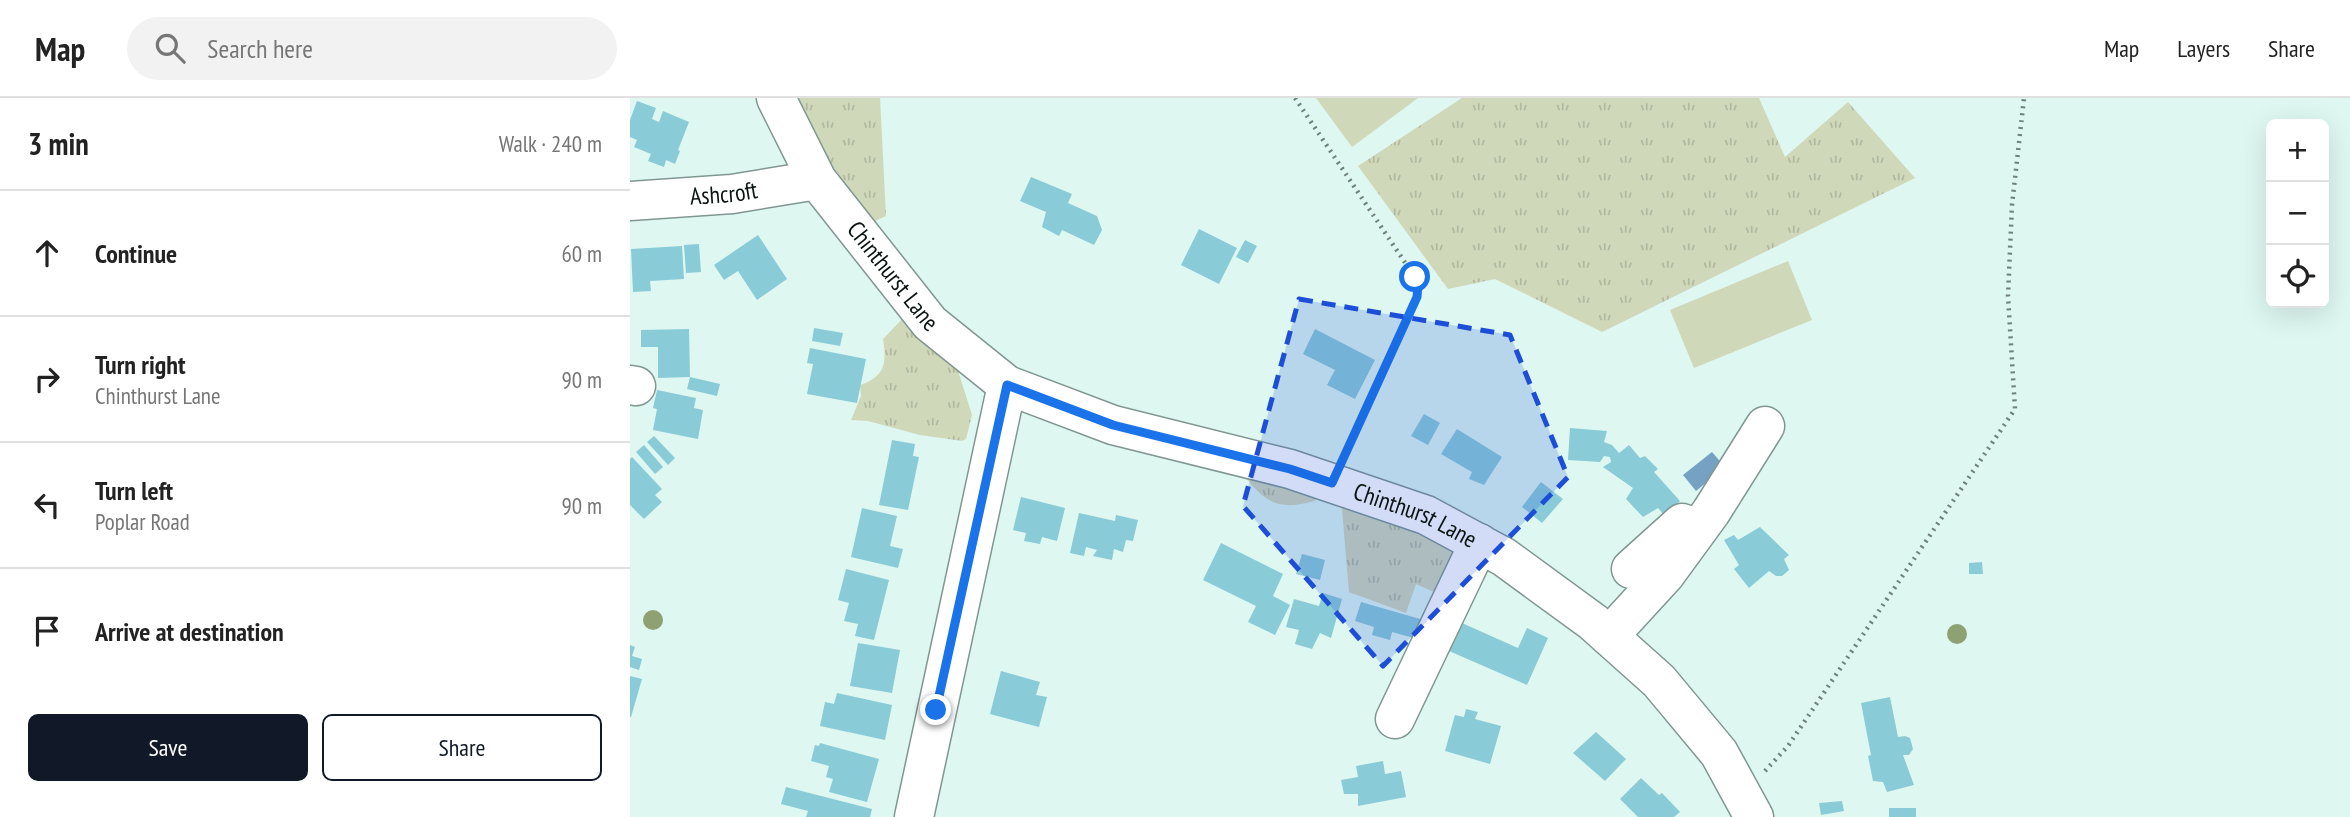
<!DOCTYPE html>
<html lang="en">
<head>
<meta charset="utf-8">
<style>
	:root { --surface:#fff; --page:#f2f2f2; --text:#222; --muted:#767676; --line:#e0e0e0; --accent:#111827 }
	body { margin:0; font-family:"PT Sans Narrow",sans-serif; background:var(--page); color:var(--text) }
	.controls { position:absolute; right:21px; top:21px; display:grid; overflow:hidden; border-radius:10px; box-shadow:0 7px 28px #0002 }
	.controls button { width:63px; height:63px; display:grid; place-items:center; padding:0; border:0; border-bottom:2px solid var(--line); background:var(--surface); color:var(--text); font:35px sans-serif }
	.stop { position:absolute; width:21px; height:21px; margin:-16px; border:5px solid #1a73e8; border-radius:50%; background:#fff }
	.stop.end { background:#1a73e8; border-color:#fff; box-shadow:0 2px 7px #0008 }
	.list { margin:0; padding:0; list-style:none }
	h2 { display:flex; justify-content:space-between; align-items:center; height:91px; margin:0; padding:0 28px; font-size:30px }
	h2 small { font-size:23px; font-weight:400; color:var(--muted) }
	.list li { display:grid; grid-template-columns:46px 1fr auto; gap:21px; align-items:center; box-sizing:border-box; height:126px; padding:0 28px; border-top:2px solid var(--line) }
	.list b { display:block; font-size:26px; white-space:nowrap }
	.list p { margin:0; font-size:23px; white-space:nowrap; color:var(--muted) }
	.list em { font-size:23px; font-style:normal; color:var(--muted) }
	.actions { display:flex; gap:14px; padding:21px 28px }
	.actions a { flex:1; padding:16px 0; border:2px solid var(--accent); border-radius:10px; text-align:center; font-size:24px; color:var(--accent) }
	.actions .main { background:var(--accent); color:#fff }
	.icon { flex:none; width:38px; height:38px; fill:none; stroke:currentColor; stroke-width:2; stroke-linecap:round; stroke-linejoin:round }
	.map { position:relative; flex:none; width:1720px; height:719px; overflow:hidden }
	header { display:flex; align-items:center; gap:42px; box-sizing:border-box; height:98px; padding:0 35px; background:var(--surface); border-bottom:2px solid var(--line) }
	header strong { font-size:33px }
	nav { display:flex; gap:38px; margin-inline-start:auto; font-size:24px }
	.search { width:490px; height:63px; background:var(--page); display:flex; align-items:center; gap:18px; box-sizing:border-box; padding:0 24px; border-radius:38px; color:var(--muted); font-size:26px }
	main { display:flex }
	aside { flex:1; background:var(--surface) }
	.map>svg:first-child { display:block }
</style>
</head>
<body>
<header>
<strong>Map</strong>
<div class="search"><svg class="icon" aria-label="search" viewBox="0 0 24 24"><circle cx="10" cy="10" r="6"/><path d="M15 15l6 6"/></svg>Search here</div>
<nav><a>Map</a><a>Layers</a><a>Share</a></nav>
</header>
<main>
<aside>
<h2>3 min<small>Walk · 240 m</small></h2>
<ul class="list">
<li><svg class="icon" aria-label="ahead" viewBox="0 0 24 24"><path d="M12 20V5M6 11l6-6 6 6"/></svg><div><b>Continue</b></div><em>60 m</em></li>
<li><svg class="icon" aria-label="right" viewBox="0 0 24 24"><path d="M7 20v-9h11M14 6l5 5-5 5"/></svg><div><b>Turn right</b><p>Chinthurst Lane</p></div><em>90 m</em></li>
<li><svg class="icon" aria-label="left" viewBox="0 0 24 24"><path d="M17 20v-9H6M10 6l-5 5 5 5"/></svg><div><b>Turn left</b><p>Poplar Road</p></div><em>90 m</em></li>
<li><svg class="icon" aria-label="arrive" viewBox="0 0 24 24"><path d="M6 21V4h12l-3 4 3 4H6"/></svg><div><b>Arrive at destination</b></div></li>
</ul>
<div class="actions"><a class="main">Save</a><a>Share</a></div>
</aside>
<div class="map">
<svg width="1720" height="719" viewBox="0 0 1720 719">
	<defs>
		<pattern id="grass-tufts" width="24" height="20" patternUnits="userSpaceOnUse" patternTransform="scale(1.75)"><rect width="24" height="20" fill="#d0d8ba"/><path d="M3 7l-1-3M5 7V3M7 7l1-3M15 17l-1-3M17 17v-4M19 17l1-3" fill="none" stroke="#b1b89f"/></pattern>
	</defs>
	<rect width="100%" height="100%" fill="#def7f1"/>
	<g fill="url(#grass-tufts)">
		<path d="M160,0h90l6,118 -17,8z"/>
		<path d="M832,0h297l26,59 63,-55 67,76 -313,154 -107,-53 -47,10 -90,-123z"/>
		<path d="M276,217l49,46 17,54 -6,24 -4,2 -42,-6 -52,-14 -17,-1 10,-24 -1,-11c25,-8 27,-22 23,-46z"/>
		<path d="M603,365l88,25 -6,13c-46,13 -54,-6 -82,-38z"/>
		<path d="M711,399l119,51 -17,48 -27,-12 -10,29 -57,-21z"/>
	</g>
	<g fill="#d0d8ba">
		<path d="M686,0h102l-66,49z"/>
		<path d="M1158,163l24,59 -118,48 -24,-58z"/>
	</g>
	<path fill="#75a1c2" d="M1082,354l13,15 -29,24 -13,-16z"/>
	<g fill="#8acbd8">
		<path d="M7,3l19,7 -4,11 7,3 4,-11 26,11 -11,28 2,1 -5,13 -9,-4 -2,7 -16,-6 3,-7 -17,-7 3,-7 -7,-3v-17z"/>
		<path d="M401,79l41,17 -4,9 29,13 5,14 -8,15 -32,-15 -3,6 -17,-9 4,-15 -26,-11z"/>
		<path d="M569,131l38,19 -18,36 -38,-19z"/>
		<path d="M128,137l29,44 -30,21 -19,-29 -14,9 -10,-15z"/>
		<path d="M615,142l12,6 -9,17 -12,-6z"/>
		<path d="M69,146l2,28 -15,1 -2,-28z"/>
		<path d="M52,148l2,33 -34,2 1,10 -18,1 -2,-43z"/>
		<path d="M184,230l29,5 -3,13 -28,-5z"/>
		<path d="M59,231l1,48 30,7 -3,12 -30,-7 3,-12 -32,1v-31h-17v-17z"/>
		<path d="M685,231l60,31 -20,39 -28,-14 8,-15 -32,-16z"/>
		<path d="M180,250l56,11 -9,44 -50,-9 6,-30 -6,-1z"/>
		<path d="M27,292l39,8 -2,10 9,2 -5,29 -45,-9 4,-21 -4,-1z"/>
		<path d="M794,316l16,9 -12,22 -17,-9z"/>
		<path d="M940,330l37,3 -3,11 8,3 7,8 10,-8 11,13 5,-2 13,13 -4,3 26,29 -16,14 -6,-7 -15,9 -17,-18 7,-11 -30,-21 8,-5 -1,-5 -6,-1 -4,6 -32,-2z"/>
		<path d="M827,331l45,28 -18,28 -15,-6 3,-7 -31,-18z"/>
		<path d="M24,338l21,22 -7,7 -21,-23z"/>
		<path d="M262,342l23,4 -2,12 6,1 -11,53 -29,-5z"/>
		<path d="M14,347l19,22 -8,7 -19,-22z"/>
		<path d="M2,359l30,32 -7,6 7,7 -18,17 -14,-14v-46z"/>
		<path d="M911,384l22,17 -21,24 -20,-16z"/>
		<path d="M391,399l44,11 -8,33 -15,-4 -2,7 -16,-3 2,-8 -13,-3z"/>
		<path d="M232,410l35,8 -7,30 13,3 -5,19 -47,-11z"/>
		<path d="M449,415l36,8 1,-6 22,5 -5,21 -7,-1 -3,12 -9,-3 -2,11 -19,-4 4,-6 -11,-3 -2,9 -14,-3z"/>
		<path d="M1130,429l29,28 -5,4 5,11 -7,6h-6l-7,-5 -20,17 -15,-19 5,-4 -15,-25 10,-5 4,5z"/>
		<path d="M591,445l62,31 -10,22 17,9 -15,30 -27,-13 8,-16 -53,-26z"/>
		<path d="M672,456l23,6 -5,20 -24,-6z"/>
		<path d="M1352,464l1,12h-14v-11z"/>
		<path d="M216,471l43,11 -15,60 -19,-4 3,-12 -14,-3 5,-18 -11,-3z"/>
		<path d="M693,495l19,6 -11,39 -11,-5 -8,16 -17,-5 4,-14 -13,-3 8,-28 25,7z"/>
		<path d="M731,504l73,21 -6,19 -36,-10 -2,8 -18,-5 2,-8 -19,-6z"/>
		<path d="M832,525l56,25 9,-20 21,10 -21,47 -78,-34z"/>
		<path d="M228,545l42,7 -8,43 -42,-7z"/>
		<path d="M0,547l5,2 -3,9 10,3 -3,11 -9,-3z"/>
		<path d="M371,573l39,11 -4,13 11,2 -8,30 -49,-13z"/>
		<path d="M0,578l12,3 -11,38h-1z"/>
		<path d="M207,595l55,12 -7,35 -65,-14 5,-24 9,2z"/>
		<path d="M1260,599l8,40 7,-1 5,2 3,11 -4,6h-6l11,30 -27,7 -4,-10 -10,-1 -5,-25 3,-1 -10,-52z"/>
		<path d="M836,611l12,3 -3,7 26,7 -11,38 -45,-13 10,-36 9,2z"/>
		<path d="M966,634l30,27 -21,22 -32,-28z"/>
		<path d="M190,645l59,16 -12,43 -38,-10 4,-13 -7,-2 3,-11 -18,-5 4,-16 4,1z"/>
		<path d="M753,663l2,13 16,-3 5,26 -48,9v-12h-14l-3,-14 17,-3 -2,-11z"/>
		<path d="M1011,680l18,17 3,-2 18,19 -6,5h-36l-18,-18z"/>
		<path d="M156,689l86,22 -2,8h-64l2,-6 -27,-7z"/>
		<path d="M1212,703l2,10 -23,4 -2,-12z"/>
		<rect x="1259" y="710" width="27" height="9"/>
	</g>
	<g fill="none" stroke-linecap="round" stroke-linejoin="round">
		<g stroke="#809791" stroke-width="41">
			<g id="minor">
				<path id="s1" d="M146,0l41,82 113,143 77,62 106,40 177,44 136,46 78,42 89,65 66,59 60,72 35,64"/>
				<path id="s2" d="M0,103l102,-7 85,-14"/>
				<path d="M0,287l6,1"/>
				<path d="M1001,471l51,-46 5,2"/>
				<path d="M979,538l56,-61 46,-63 54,-86"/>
				<path d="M765,621l84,-176"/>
				<path d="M284,719l93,-432"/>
			</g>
		</g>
		<g stroke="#70807d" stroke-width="4.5" stroke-dasharray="2 5" stroke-linecap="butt">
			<path d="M665,0l113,169 10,18 -1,12 -73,160"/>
			<path d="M1135,673l23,-25 227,-337 -7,-113 4,-91 12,-107"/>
		</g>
		<use href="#minor" stroke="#fff" stroke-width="38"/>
	</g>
	<g fill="#8ea173">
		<circle cx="23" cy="522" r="10"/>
		<circle cx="1327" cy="536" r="10"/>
	</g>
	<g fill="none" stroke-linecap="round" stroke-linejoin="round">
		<path stroke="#1a73e8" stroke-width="9" d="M306,612l71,-325 106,40 177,44 42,14 85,-186 1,-12 -3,-8"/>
	</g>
	<path fill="#1d4ed8" fill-opacity="0.2" stroke="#1d4ed8" stroke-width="5" stroke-dasharray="14 9" stroke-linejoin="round" d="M669,201l211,36 58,142 -185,189 -140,-160z"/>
	<g text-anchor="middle" stroke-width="5" stroke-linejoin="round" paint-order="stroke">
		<g font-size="24" fill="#0b1412" stroke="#def7f1">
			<text dy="8" stroke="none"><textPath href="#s2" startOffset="94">Ashcroft</textPath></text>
			<text dy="8" stroke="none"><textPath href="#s1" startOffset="214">Chinthurst Lane</textPath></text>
			<text dy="8" stroke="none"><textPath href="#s1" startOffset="802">Chinthurst Lane</textPath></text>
		</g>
	</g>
</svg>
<div class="controls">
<button>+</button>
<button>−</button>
<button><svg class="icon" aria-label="locate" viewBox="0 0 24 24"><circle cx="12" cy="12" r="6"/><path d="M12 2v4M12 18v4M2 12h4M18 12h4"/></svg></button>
</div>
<div class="stop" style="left:785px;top:179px"></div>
<div class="stop end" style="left:306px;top:612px"></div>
</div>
</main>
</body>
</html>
